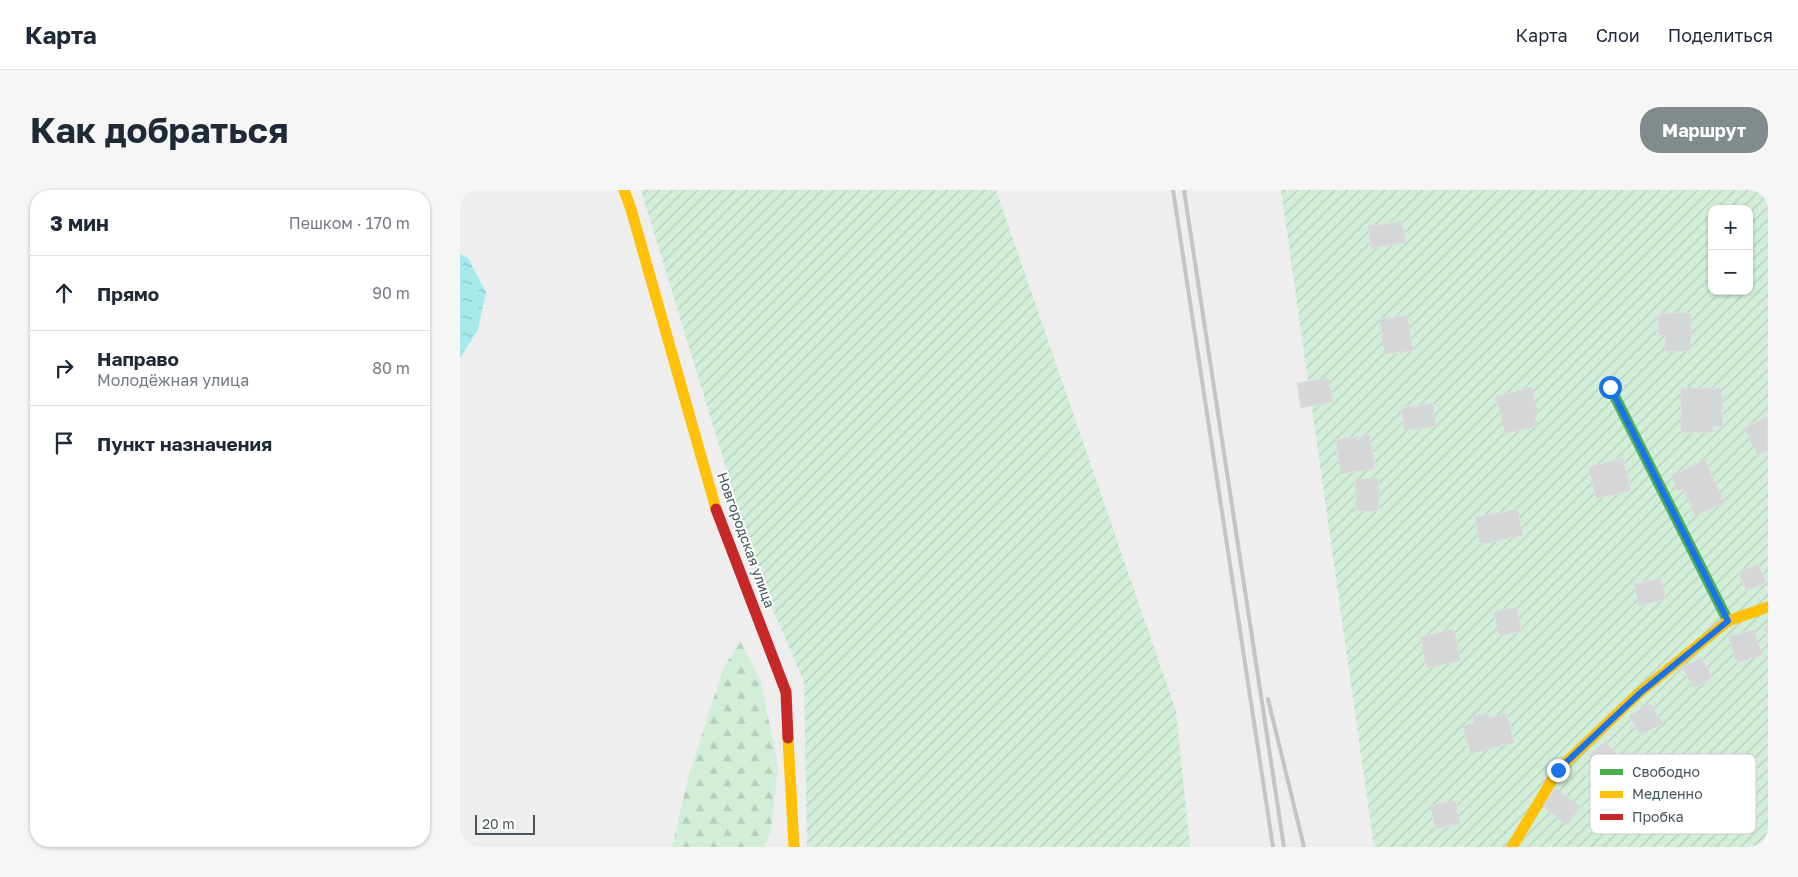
<!DOCTYPE html>
<html lang="ru">
<head>
<meta charset="utf-8">
<style>
	:root { --surface:#fff; --page:#f6f6f7; --text:#1f2937; --muted:#747a83; --line:#e0e1e3; --accent:#818b8e }
	body { margin:0; font-family:"Golos Text",sans-serif; background:var(--page); color:var(--text) }
	.controls { position:absolute; right:15px; top:15px; display:grid; overflow:hidden; border-radius:10px; box-shadow:0 1px 4px #0004 }
	.controls button { width:45px; height:45px; display:grid; place-items:center; padding:0; border:0; border-bottom:1px solid var(--line); background:var(--surface); color:var(--text); font:25px sans-serif }
	.scale { position:absolute; left:15px; bottom:12px; width:60px; box-sizing:border-box; padding-left:5px; border:2px solid #46555b; border-top:0; font-size:14px; line-height:18px; white-space:nowrap; color:#46555b; -webkit-text-stroke:4px #fff; paint-order:stroke }
	.stop { position:absolute; width:15px; height:15px; margin:-11px; border:4px solid #1a73e8; border-radius:50%; background:#fff }
	.stop.end { background:#1a73e8; border-color:#fff; box-shadow:0 1px 5px #0008 }
	.list { margin:0; padding:0; list-style:none }
	h2 { display:flex; justify-content:space-between; align-items:center; height:65px; margin:0; padding:0 20px; font-size:21px }
	h2 small { font-size:16px; font-weight:400; color:var(--muted) }
	.list li { display:grid; grid-template-columns:32px 1fr auto; gap:15px; align-items:center; box-sizing:border-box; height:75px; padding:0 20px; border-top:1px solid var(--line) }
	.list b { display:block; font-size:19px; white-space:nowrap }
	.list p { margin:0; font-size:16px; white-space:nowrap; color:var(--muted) }
	.list em { font-size:16px; font-style:normal; color:var(--muted) }
	.icon { flex:none; width:28px; height:28px; fill:none; stroke:currentColor; stroke-width:2; stroke-linecap:round; stroke-linejoin:round }
	.map { position:relative; flex:none; width:1308px; height:657px; overflow:hidden; border-radius:20px }
	header { display:flex; align-items:center; gap:30px; box-sizing:border-box; height:70px; padding:0 25px; background:var(--surface); border-bottom:1px solid var(--line) }
	header strong { font-size:24px }
	nav { display:flex; gap:28px; margin-inline-start:auto; font-size:18px }
	.intro { display:flex; align-items:center; justify-content:space-between; box-sizing:border-box; height:120px; padding:0 30px }
	h1 { margin:0; font-size:35px }
	.button { padding:12px 22px; border-radius:20px; background:var(--accent); color:#fff; font-size:18px; font-weight:700 }
	main { display:flex; gap:30px; padding:0 30px }
	aside { flex:1; background:var(--surface); border-radius:20px; box-shadow:0 1px 4px #0004 }
	.map>svg:first-child { display:block }
</style>
</head>
<body>
<header>
<strong>Карта</strong>
<nav><a>Карта</a><a>Слои</a><a>Поделиться</a></nav>
</header>
<div class="intro"><h1>Как добраться</h1><a class="button">Маршрут</a></div>
<main>
<aside>
<h2>3 мин<small>Пешком · 170 m</small></h2>
<ul class="list">
<li><svg class="icon" aria-label="ahead" viewBox="0 0 24 24"><path d="M12 20V5M6 11l6-6 6 6"/></svg><div><b>Прямо</b></div><em>90 m</em></li>
<li><svg class="icon" aria-label="right" viewBox="0 0 24 24"><path d="M7 20v-9h11M14 6l5 5-5 5"/></svg><div><b>Направо</b><p>Молодёжная улица</p></div><em>80 m</em></li>
<li><svg class="icon" aria-label="arrive" viewBox="0 0 24 24"><path d="M6 21V4h12l-3 4 3 4H6"/></svg><div><b>Пункт назначения</b></div></li>
</ul>
</aside>
<div class="map">
<svg width="1308" height="657" viewBox="0 0 1308 657">
	<defs>
		<pattern id="forest-firs" width="22" height="20" patternUnits="userSpaceOnUse" patternTransform="scale(1.25)"><rect width="22" height="20" fill="#d2eed8"/><path d="M5 1l3.5 6h-7zM16 11l3.5 6h-7z" fill="#b6cebc"/></pattern>
		<pattern id="garden-furrows" width="10" height="10" patternUnits="userSpaceOnUse" patternTransform="scale(1.25)"><rect width="10" height="10" fill="#d2eed8"/><path d="M-1 1l2-2M0 10L10 0M9 11l2-2" fill="none" stroke="#b6cebc"/></pattern>
		<pattern id="water-ripples" width="26" height="14" patternUnits="userSpaceOnUse" patternTransform="scale(1.25)"><rect width="26" height="14" fill="#a7eaec"/><path d="M2 4q2-2 4 0t4 0M15 11q2-2 4 0t4 0" fill="none" stroke="#8ac0c2"/></pattern>
	</defs>
	<rect width="100%" height="100%" fill="#efeeee"/>
	<path fill="url(#forest-firs)" d="M280,451l20,37 18,87 -7,67 -7,15h-92l16,-69 35,-109z"/>
	<g fill="url(#garden-furrows)" fill-rule="evenodd">
		<path d="M181,0h355l180,521 14,136h-383l-3,-166 -42,-95z"/>
		<path d="M821,0h487v657h-394zM1252,19h37v82h-37z"/>
	</g>
	<path fill="url(#water-ripples)" d="M0,64l8,4 18,34 -8,38 -18,28z"/>
	<g fill="#d5d6d7" stroke="#e0e0e1">
		<path d="M942,31l4,22 -35,5 -3,-22z"/>
		<path d="M1198,123h33v38h-26v-15h-7z"/>
		<path d="M948,125l5,36 -29,3 -4,-35z"/>
		<path d="M869,188l4,24 -32,6 -4,-25z"/>
		<path d="M1072,197l6,25 -4,1 4,13 -33,8 -9,-38z"/>
		<path d="M1221,198h41l1,39h-10v5l-32,1z"/>
		<path d="M973,213l3,23 -32,5 -3,-23z"/>
		<path d="M1308,226v35l-10,5 -14,-28z"/>
		<path d="M910,245l5,34 -35,5 -4,-35z"/>
		<path d="M1163,268l8,33 -35,8 -8,-32z"/>
		<path d="M1245,270l20,43 -30,13 -12,-27 -5,2 -7,-16z"/>
		<path d="M919,288v33h-23l-1,-32z"/>
		<path d="M1058,319l5,27 -43,8 -5,-27z"/>
		<path d="M1299,374l7,19 -20,8 -8,-19z"/>
		<path d="M1201,388l5,21 -27,7 -5,-22z"/>
		<path d="M1057,417l5,24 -23,5 -5,-24z"/>
		<path d="M1308,435v12l-4,-10z"/>
		<path d="M994,439l7,32 -34,7 -7,-31z"/>
		<path d="M1294,439l8,26 -25,8 -9,-26z"/>
		<path d="M1241,467l12,20 -19,11 -12,-20z"/>
		<path d="M1190,513l13,20 -22,12 -12,-19z"/>
		<path d="M1028,523l1,5 18,-5 7,30 -44,11 -7,-29 11,-2 -2,-7z"/>
		<path d="M1146,551l15,19 -17,15 -16,-20z"/>
		<path d="M1096,598l25,19 -14,18 -25,-19z"/>
		<path d="M996,611l4,23 -25,5 -5,-24z"/>
	</g>
	<g fill="none" stroke-linecap="round" stroke-linejoin="round">
		<path stroke="#4caf50" stroke-width="11" d="M1150,197l118,234"/>
		<g stroke="#ffc107" stroke-width="11">
			<path d="M164,0l7,19 85,300"/>
			<path d="M328,548l6,109"/>
			<path d="M1052,657l46,-77 81,-77 89,-72 40,-14"/>
		</g>
		<path stroke="#c62828" stroke-width="11" d="M256,319l70,183 2,46"/>
		<g stroke="#c2c4c5" stroke-width="4">
			<path d="M713,0l100,657"/>
			<path d="M724,0l100,657"/>
			<path d="M808,509l36,148"/>
		</g>
	</g>
	<g fill="none" stroke-linecap="round" stroke-linejoin="round">
		<path stroke="#1a73e8" stroke-width="6" d="M1098,580l82,-77 88,-72 -118,-234"/>
	</g>
	<g text-anchor="middle" stroke-width="4" stroke-linejoin="round" paint-order="stroke">
		<g font-size="14" fill="#46555b" stroke="#fff">
			<text transform="translate(286 350) rotate(70)" y="5">Новгородская улица</text>
		</g>
	</g>
	<rect x="1130" y="564" width="166" height="80" rx="8" fill="#fff" stroke="#c8ccce" stroke-width="1"/>
	<rect x="1140" y="579" width="23" height="6" fill="#4caf50"/>
	<rect x="1140" y="601" width="23" height="7" fill="#ffc107"/>
	<rect x="1140" y="624" width="23" height="6" fill="#c62828"/>
	<g font-size="14" fill="#46555b">
		<text x="1172" y="587">Свободно</text>
		<text x="1172" y="609">Медленно</text>
		<text x="1172" y="632">Пробка</text>
	</g>
</svg>
<div class="controls">
<button>+</button>
<button>−</button>
</div>
<div class="scale">20 m</div>
<div class="stop" style="left:1150px;top:197px"></div>
<div class="stop end" style="left:1098px;top:580px"></div>
</div>
</main>
</body>
</html>
